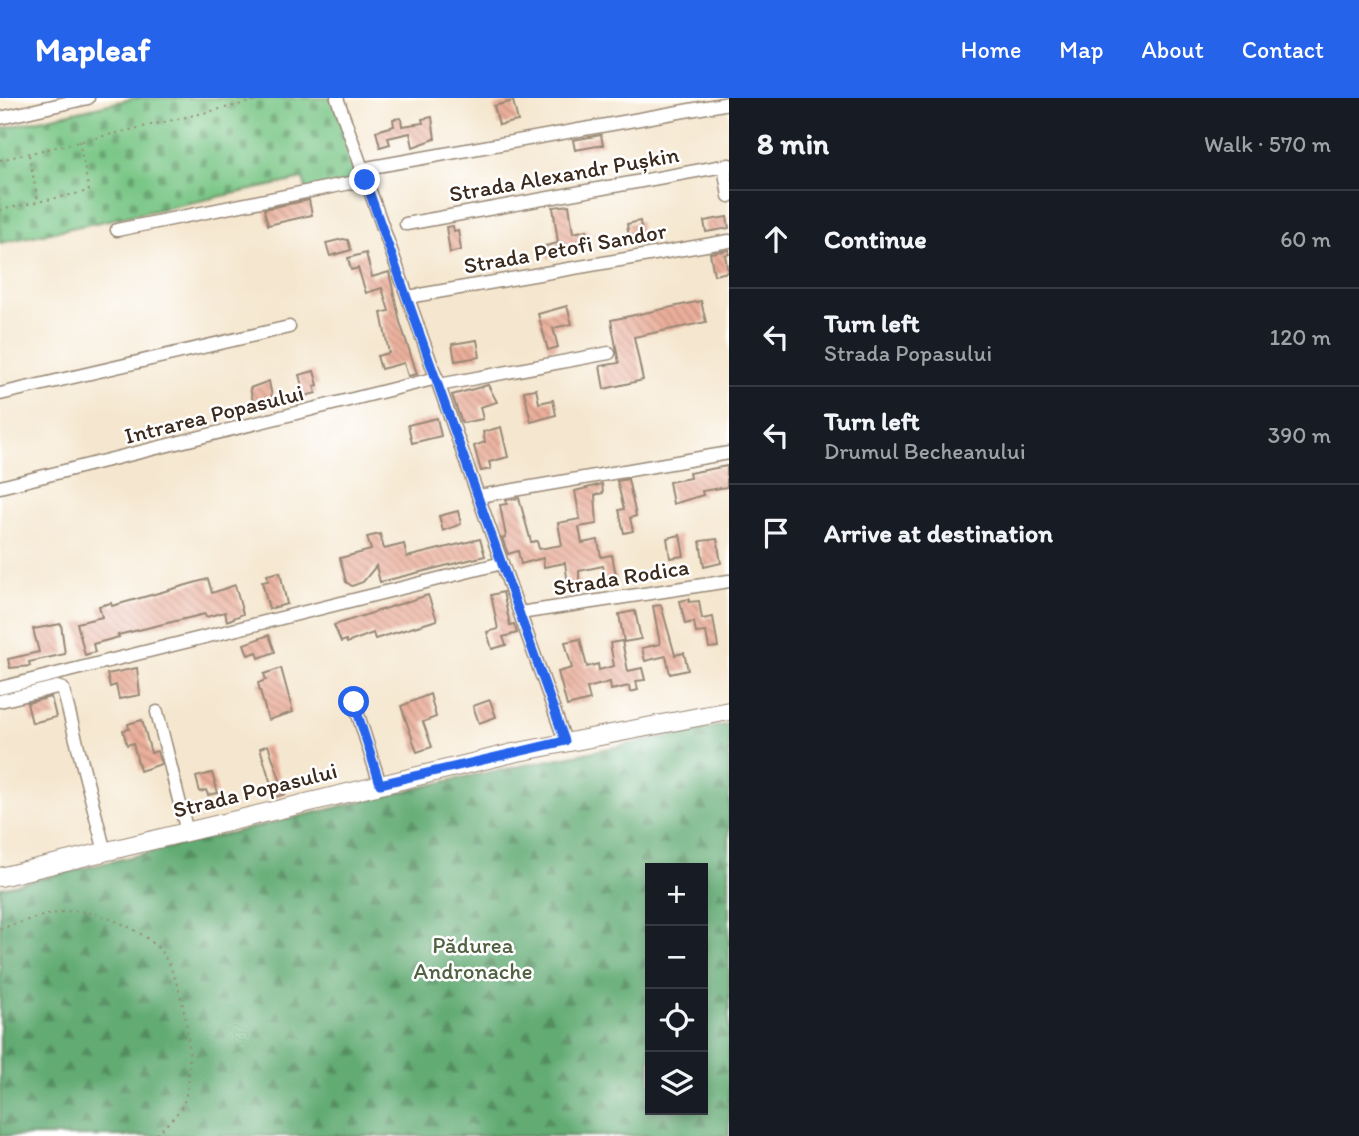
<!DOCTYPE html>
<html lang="en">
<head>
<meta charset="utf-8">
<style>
	:root { --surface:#171b24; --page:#20242c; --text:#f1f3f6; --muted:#9ea1a6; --line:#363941; --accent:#2563eb }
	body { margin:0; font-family:Itim,sans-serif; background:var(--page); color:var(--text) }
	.controls { position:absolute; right:21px; bottom:21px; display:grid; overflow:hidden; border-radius:0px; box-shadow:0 4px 10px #0003 }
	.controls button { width:63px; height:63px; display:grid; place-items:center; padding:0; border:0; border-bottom:2px solid var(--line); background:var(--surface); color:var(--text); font:35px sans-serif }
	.stop { position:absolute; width:21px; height:21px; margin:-16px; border:5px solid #2563eb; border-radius:50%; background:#fff }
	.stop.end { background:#2563eb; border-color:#fff; box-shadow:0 2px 7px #0008 }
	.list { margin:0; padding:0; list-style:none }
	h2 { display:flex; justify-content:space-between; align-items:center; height:91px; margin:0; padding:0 28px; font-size:30px }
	h2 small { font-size:23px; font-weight:400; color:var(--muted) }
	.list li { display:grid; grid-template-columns:46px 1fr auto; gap:21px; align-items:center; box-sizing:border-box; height:98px; padding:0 28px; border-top:2px solid var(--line) }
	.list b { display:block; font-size:26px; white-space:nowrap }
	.list p { margin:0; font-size:23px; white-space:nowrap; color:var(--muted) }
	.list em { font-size:23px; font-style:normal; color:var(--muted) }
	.icon { flex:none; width:38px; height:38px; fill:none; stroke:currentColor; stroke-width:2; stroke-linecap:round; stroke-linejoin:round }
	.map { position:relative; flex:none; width:729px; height:1038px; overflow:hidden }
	header { display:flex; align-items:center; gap:42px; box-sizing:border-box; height:98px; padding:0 35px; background:var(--accent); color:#fff }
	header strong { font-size:33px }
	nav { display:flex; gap:38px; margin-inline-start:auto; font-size:24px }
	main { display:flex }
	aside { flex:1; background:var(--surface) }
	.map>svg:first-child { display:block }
</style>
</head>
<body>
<header>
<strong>Mapleaf</strong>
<nav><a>Home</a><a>Map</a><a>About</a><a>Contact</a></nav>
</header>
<main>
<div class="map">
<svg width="729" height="1038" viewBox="0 0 729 1038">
	<defs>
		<pattern id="forest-firs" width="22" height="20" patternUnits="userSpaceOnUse" patternTransform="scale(1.75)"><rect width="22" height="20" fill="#62ab73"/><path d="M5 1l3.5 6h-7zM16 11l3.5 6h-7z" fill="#528b5e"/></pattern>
		<pattern id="cemetery-stones" width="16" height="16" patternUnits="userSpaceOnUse" patternTransform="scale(1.75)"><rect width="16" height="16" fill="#79c686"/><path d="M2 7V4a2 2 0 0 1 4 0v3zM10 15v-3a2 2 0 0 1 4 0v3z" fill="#64a16d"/></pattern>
		<pattern id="building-back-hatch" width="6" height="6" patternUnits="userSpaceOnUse" patternTransform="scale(1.75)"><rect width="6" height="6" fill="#ebaf9b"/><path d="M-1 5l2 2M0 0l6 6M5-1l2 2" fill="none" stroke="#c08f7e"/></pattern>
	</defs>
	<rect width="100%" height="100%" fill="#fff"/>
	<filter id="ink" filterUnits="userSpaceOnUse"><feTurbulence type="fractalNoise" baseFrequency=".0143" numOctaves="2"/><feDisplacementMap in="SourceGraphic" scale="14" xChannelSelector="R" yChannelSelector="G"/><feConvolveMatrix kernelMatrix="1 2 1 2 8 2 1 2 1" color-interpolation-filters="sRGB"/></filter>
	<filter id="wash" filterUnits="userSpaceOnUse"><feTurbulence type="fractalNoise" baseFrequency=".00686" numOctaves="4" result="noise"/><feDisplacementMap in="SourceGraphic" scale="28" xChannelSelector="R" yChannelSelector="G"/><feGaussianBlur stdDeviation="1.57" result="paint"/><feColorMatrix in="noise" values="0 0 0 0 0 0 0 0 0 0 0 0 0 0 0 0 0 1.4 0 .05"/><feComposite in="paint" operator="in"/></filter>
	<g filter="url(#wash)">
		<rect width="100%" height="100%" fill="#f5e7cf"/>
		<path fill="url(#forest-firs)" stroke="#4e6a48" stroke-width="2" fill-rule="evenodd" d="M729,626v412h-729v-248l460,-110zM650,770h53v242h-53z"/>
		<path fill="url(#cemetery-stones)" stroke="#5a7852" stroke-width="2" d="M135,0h197l31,82 -56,11 -4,-12 -303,64v-114z"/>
		<g id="blocks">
			<g fill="url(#building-back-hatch)">
				<path d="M513,3l5,20 -19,4 -5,-19z"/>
				<path d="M432,19l3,22 -22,8 -3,-14 -22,5 2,6 -10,3 -4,-16 18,-5 -1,-7 8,-1 1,8 21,-3 -1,-4z"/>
				<path d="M601,37l2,10 -28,5 -2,-10z"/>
				<path d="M309,102l3,15 -44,10 -4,-16z"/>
				<path d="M569,107l4,28 14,-3 2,12 -26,6 1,7 -16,3 -3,-12 13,-3 -5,-36z"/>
				<path d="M727,119l2,11 -23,4 -2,-11z"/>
				<path d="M640,123l3,21 -13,2 -3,-20z"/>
				<path d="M453,128l1,5 4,-1 3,20 -11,3 -4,-26z"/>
				<path d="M343,141l5,1 3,10 -21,6 -4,-13z"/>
				<path d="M729,152v4l-4,1 3,17 -14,3 -4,-22z"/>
				<path d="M366,155l6,24 17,-5 11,50 17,52 -9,2 -4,-13 -23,6 -4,-13 12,-3 -8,-40 8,-2 -7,-23 -16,5 -8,-25 -7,2 -3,-12z"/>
				<path d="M701,203l5,21 -72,15 9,43 -39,9 -4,-23 19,-3 -8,-43z"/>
				<path d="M567,208l5,18 -19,4 5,19 -10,3 -10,-36z"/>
				<path d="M477,242l3,17 -25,4 -3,-17z"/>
				<path d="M314,273l4,14 -4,1 2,7 -11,3 -6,-21z"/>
				<path d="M269,283l4,21 -19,4 -4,-18z"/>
				<path d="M488,287l9,17 -17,5 3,12 -21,4 -10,-28z"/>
				<path d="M536,291l3,14 14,-3 3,15 -25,7 -7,-31z"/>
				<path d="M437,320l4,18 -29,7 -4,-18z"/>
				<path d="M501,329l7,30 -19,5 2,7 -10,2 -7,-25 11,-4 -2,-10z"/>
				<path d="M727,368v21l-25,4 1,4 -30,9 -4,-22 21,-4 -1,-5z"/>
				<path d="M628,381l8,37 -6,2 3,13 -9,2 -5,-23 5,-1 -7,-28z"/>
				<path d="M602,386l1,9 -8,2 2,29 -18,3 3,16 16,-3 3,17 11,-2 5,25 -11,2 -3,-16 -24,5v19l-10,1 -4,-28 -21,4 -1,-9 -22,6 -3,-13 -10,3 -6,-16 4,-1 -6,-32 7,-1 -1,-4 13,-2 12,44 6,-1 2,8 23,-4 -4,-22 22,-4 -5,-28z"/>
				<path d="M458,413l3,13 -18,7 -4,-15z"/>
				<path d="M380,436l4,15 20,-5 3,13 73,-18 5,17 -105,26 -4,-16 -13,16 -11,4 -6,-4 -6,-24 31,-8 -4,-13z"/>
				<path d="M680,437l4,21 -14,2 -3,-20z"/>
				<path d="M717,441l4,24 -17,4 -4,-26z"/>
				<path d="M280,474l7,32 -18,5 -7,-27 6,-1 -1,-6z"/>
				<path d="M208,481l4,14 23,-8 8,29 -16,7 -2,-9 -19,5 -1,-3 -87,21 1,2 -26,7 2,8 -10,3 -8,-32 25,-6 -3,-11 12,-3 1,3z"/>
				<path d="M503,494l7,33 4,-1 3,9 -14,4 3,8 -14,4 -5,-17 11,-3 -7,-34z"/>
				<path d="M428,497l9,25 -62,19 -2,-6 -26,10 -1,-3 -5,2 -7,-17z"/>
				<path d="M689,501v3l10,-1 3,18 11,-2 5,30 -9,1 -3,-16 -10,1 -2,-11 -9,2 -5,-23z"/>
				<path d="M661,507l14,50 9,-2 4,17 -18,4 -4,-18 -21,5 -3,-13 18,-4 -7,-38z"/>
				<path d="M635,513l6,28 -17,3 -5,-28z"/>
				<path d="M61,526l4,30 -36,8 1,4 -20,2 -2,-9 31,-7 -6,-23z"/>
				<path d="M269,537l6,17 -16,6 -2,-6 -9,3 -4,-11z"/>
				<path d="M580,541l7,28 11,-3 1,6 15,-4 -4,-23 12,-2 6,30 14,-3 3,12 -9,1 2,9 -8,2 -1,-6 -18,4 -1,-8 -23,6 3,12 -23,6 -9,-34 14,-4 -7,-26z"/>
				<path d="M137,570l3,27 -21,4 -3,-14 -6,2 -3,-13z"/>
				<path d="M281,570l12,44 -25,8 -10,-37 8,-3 -2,-6z"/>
				<path d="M430,596l6,23 -13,5 9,25 -15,5 -16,-46z"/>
				<path d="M51,599l5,20 -24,6 -5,-20z"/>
				<path d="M490,602l6,17 -17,6 -6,-17z"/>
				<path d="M142,622l9,33 6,-2 4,13 -21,7 -7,-28 -6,2 -4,-15 6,-1 -1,-5z"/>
				<path d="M268,647l17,49 -10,3 -15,-49z"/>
				<path d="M212,675l6,20 -10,2 -2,-5 -6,2 -4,-15z"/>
			</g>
		</g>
	</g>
	<g filter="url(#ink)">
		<use href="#blocks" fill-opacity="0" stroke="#988876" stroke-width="2"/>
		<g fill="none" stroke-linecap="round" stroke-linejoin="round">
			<g stroke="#988876" stroke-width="15">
				<g id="street">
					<path d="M337,0l228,643"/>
					<path d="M0,20l88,-20"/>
					<path d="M724,68l5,30"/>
					<path d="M361,71l368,-66"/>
					<path d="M406,126l323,-59"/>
					<path d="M117,132l248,-50"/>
					<path d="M408,199l321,-56"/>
					<path d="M439,287l170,-32"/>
					<path d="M0,296l289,-67"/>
					<path d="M0,389l437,-109"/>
					<path d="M479,398l250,-43"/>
					<path d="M520,515l209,-32"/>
					<path d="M0,590l502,-125"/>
					<path d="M0,603l57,-14 6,2 42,163"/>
					<path d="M354,604l26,82"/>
					<path d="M157,614l30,120"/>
				</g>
			</g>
			<g stroke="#988876" stroke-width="20">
				<path id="secondary" d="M0,779l513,-124 216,-42"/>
			</g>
			<g stroke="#988876" stroke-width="2" stroke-dasharray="2 5" stroke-linecap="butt">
				<path d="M29,57l9,46"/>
				<path d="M0,62l268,-62"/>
				<path d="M0,112l89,-19 -10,-50"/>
				<path d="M0,831c19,-7 59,-19 78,-18 26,2 70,21 85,43 22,32 35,114 20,150 -5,11 -20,23 -28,32"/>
			</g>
			<use href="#street" stroke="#fff" stroke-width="12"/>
			<use href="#secondary" stroke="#fff" stroke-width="18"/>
		</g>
	</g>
	<g fill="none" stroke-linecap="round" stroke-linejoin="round" filter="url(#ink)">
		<path stroke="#2563eb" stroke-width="9" d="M354,604l26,82 185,-43 -200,-561"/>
	</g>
	<g text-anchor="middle" stroke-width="5" stroke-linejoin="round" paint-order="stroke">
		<g font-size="23" fill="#3b2a1e" stroke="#fff">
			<text transform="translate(564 76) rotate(-10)" y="8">Strada Alexandr Pușkin</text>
			<text transform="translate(565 150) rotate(-10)" y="8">Strada Petofi Sandor</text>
			<text transform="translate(214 316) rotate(-14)" y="8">Intrarea Popasului</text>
			<text transform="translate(621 479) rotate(-9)" y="8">Strada Rodica</text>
			<text transform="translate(255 692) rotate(-14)" y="8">Strada Popasului</text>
		</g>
		<g font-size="23" fill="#516142" stroke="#fff">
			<text x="473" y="855">Pădurea<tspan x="473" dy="26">Andronache</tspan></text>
		</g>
	</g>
</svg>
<div class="controls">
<button>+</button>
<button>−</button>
<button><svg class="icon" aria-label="locate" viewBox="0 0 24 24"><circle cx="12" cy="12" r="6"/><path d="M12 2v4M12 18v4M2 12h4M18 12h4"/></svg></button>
<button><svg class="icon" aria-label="layers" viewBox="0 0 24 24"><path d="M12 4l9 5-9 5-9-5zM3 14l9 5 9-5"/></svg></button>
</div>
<div class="stop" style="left:354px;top:604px"></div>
<div class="stop end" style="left:365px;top:82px"></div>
</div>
<aside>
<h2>8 min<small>Walk · 570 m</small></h2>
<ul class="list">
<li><svg class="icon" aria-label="ahead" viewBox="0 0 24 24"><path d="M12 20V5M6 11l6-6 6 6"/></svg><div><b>Continue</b></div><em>60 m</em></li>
<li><svg class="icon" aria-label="left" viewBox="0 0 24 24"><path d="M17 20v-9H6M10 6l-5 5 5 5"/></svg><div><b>Turn left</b><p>Strada Popasului</p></div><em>120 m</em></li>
<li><svg class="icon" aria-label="left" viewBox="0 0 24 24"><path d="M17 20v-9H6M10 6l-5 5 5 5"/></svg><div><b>Turn left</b><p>Drumul Becheanului</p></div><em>390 m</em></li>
<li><svg class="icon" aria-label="arrive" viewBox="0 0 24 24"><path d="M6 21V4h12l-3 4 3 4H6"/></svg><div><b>Arrive at destination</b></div></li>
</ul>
</aside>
</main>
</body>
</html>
